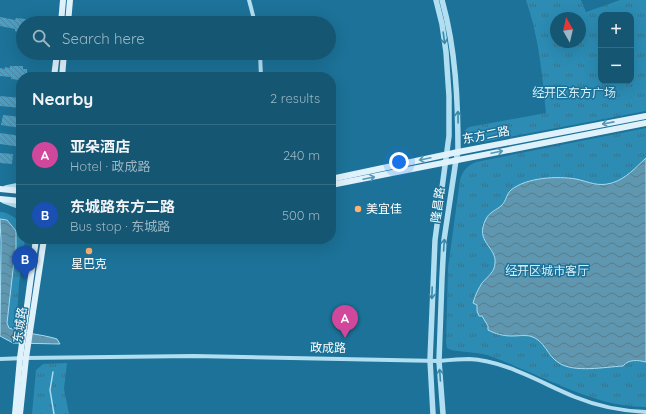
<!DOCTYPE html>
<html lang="en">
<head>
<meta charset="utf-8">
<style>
	:root { --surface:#155672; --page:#1e5c77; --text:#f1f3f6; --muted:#9db7c4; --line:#346c84; --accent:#ffb270 }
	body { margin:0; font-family:Quicksand,"Noto Sans SC",sans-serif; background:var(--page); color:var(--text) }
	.controls { position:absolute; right:12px; top:12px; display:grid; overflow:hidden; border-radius:8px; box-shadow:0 4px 16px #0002 }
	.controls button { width:36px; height:36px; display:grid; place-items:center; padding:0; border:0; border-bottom:1px solid var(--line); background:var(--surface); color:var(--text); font:20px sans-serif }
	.compass { position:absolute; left:550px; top:12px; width:36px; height:36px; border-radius:50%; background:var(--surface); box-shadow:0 4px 16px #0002; rotate:352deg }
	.you { position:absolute; left:399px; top:162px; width:14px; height:14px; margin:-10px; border:3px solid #fff; border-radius:50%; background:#1a73e8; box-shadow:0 0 0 6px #1a73e833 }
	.badge { display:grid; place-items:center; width:26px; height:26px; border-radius:50%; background:var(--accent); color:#fff; font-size:13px; font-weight:700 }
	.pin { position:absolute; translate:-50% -33px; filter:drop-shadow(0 1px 2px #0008) }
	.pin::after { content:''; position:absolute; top:21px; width:14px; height:12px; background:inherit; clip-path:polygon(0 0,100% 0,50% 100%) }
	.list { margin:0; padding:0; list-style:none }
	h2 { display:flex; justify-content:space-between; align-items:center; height:52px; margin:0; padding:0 16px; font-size:17px }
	h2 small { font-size:13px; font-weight:400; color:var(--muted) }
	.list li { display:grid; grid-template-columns:26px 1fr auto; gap:12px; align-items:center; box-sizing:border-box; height:60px; padding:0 16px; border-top:1px solid var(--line) }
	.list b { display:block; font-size:15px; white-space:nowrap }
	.list p { margin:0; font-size:13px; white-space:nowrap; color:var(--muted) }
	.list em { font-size:13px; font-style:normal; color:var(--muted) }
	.icon { flex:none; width:22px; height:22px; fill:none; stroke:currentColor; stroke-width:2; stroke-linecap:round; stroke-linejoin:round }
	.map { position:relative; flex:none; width:646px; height:414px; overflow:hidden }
	.search { position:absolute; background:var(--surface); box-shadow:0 4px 16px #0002; left:16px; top:16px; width:320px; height:44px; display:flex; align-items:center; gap:10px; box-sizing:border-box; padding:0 14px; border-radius:22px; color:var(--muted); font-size:15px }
	.panel { position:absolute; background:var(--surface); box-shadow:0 4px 16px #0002; left:16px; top:72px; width:320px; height:172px; border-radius:16px }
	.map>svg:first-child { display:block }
</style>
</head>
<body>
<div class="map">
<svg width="646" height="414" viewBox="0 0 646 414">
	<defs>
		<pattern id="park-tufts" width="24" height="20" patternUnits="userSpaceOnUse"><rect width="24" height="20" fill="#2c8cb4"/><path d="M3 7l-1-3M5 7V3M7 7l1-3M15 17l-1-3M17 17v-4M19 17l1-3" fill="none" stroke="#39728a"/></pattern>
		<pattern id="water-waves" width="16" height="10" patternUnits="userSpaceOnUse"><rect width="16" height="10" fill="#5f97b0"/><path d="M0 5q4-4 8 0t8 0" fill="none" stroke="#587d8d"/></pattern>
		<pattern id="building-back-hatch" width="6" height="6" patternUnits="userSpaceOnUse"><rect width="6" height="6" fill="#4d9ec2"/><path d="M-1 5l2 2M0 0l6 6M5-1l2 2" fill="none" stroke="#4d859f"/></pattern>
	</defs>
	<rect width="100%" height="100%" fill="#1c7298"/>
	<g fill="url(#park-tufts)" fill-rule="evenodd">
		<path d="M526,0h55l5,12 34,-12h26v111l-169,32 -7,-1c-3,-3 -5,-7 -5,-12l4,-3 77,-14c-4,-39 -7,-76 -20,-113zM601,15h30v66h-30zM556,18h24v24h-24z"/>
		<path d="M646,128v279c-44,0 -83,-21 -122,-37 -12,-5 -25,-11 -37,-15 -12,-3 -25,-3 -36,-5l-4,-2 -1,-5 2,-75 12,-88c3,-10 7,-14 16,-18z"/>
		<path d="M0,212c5,0 8,2 12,4 11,6 9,12 9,23h4l-6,45 -3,46 -7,-2 -2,-5 7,-62 2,-11 -9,-30 -7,-1z"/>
		<path d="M67,363l-3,26 5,25h-37l4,-44 7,-6z"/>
	</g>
	<g fill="url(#water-waves)" stroke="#a4dcf2">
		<path d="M646,158v204c-9,-2 -17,-3 -23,4 -18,1 -49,7 -64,-3 -12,-7 -14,-23 -29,-27 -5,-1 -12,0 -18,0 -9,0 -16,-2 -24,-6v-4l-6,-10h-3l-2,-5v-6l-4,-2c2,-7 5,-14 9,-20 5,-6 13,-11 13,-20 2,-16 -21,-21 -9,-44 3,-7 11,-9 16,-14 4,-4 5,-12 9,-15 16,-13 47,-14 65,-11 14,3 21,8 36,4 15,-5 23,-15 34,-25z"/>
		<path d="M0,219l7,1 9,11v19l-2,11 -7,62 2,5c16,6 32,6 48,11l3,5 -47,-1 -13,-7 1,-94z"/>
	</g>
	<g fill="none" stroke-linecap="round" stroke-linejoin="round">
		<path stroke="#a4dcf2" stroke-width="1.5" d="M53,372l-3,18 4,24"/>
	</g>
	<g fill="url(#building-back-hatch)">
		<path d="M0,17l15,3 1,-2 19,2 -1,3h-11v10l-8,-2v-2l-15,-3z"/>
		<path d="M10,66h13v3h4v8h-6l-1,3 -9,-1v-2l-11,-1v-8l5,1v-2l5,1z"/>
		<path d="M0,96l21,2v10l-21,-2z"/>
		<path d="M3,115l18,2v11l-20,-3z"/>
		<path d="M0,133l21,3v11l-21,-3z"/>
		<path d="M0,153l13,1 -1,10 -12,-1z"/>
	</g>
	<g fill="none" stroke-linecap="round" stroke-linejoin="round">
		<g stroke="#b1def0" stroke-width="4">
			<path d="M249,0l6,23"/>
			<path d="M260,53l1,24"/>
			<path d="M0,359l26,-1 168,-2 245,5c10,-1 21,-2 30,-2 35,1 74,25 106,38 22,9 47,14 71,15"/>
		</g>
		<g stroke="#b1def0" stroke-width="5.5">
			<path d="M442,0c14,50 16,101 16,152l-2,8 -12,80 -2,38 -3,83 4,53"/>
			<path d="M6,188l15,-3"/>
			<path d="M4,201l17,6"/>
			<path d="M433,414l-3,-54 5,-120 14,-104v-40l-3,-44 -4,-28 -6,-24"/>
		</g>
		<g stroke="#dff2fb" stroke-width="6">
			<path d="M61,23l2,-23"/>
			<path d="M68,23l2,-23"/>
			<path d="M54,77l3,-24"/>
			<path d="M62,77l2,-24"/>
			<path d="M331,179l127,-27 188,-36"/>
			<path d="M331,185l315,-62"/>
			<path d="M0,189l21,2"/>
			<path d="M0,199l21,2"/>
			<path d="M15,414l5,-56 16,-119"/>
			<path d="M20,414l6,-56 18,-119"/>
		</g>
	</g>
	<defs><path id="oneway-shaft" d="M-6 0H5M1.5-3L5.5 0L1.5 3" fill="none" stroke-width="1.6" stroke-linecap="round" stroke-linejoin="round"/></defs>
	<g stroke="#3a88aa">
		<use href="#oneway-shaft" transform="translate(444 38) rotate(82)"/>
		<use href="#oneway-shaft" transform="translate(458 117) rotate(-91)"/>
		<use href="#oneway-shaft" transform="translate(444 245) rotate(-86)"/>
		<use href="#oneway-shaft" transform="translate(432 293) rotate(92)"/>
		<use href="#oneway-shaft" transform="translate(440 375) rotate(-94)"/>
	</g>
	<g stroke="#5698b6">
		<use href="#oneway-shaft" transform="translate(608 123) rotate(169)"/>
		<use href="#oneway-shaft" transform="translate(497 152) rotate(-12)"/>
		<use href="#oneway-shaft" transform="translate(425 159) rotate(168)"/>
		<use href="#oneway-shaft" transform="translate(369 178) rotate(-12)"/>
	</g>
	<g fill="#ffb270" stroke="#1c7298" stroke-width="1.5">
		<circle cx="358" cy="209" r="4"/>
		<circle cx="89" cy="251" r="4"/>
	</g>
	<g text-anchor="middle" stroke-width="3" stroke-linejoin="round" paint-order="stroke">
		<g font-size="12" fill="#d8f1fb" stroke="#1c7298">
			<text x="574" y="97">经开区东方广场</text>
			<text x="547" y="275">经开区城市客厅</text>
		</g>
		<g font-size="12" fill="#fff" stroke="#1c7298">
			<text transform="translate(486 135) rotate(-11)" y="4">东方二路</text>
			<text transform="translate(438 205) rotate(-82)" y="4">隆昌路</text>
			<text transform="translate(20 325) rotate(-82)" y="4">东城路</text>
			<text transform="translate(328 348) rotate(1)" y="4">政成路</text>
		</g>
		<g font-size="12" fill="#fff" stroke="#1c7298" text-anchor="start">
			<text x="366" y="213">美宜佳</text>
			<text x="89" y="268" text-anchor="middle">星巴克</text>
		</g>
	</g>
</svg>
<div class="controls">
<button>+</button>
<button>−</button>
</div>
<svg class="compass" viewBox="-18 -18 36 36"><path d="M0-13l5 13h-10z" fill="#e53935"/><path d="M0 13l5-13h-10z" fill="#9db7c4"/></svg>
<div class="you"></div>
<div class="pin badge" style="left:345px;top:338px;background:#d1479c">A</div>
<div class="pin badge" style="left:25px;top:279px;background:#1a4fb4">B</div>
<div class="search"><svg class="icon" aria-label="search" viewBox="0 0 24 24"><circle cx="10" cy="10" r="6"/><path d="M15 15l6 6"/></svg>Search here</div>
<section class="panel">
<h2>Nearby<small>2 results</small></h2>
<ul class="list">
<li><span class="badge" style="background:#d1479c">A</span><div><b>亚朵酒店</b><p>Hotel · 政成路</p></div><em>240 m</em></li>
<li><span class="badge" style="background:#1a4fb4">B</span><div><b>东城路东方二路</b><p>Bus stop · 东城路</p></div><em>500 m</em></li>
</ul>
</section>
</div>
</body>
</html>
